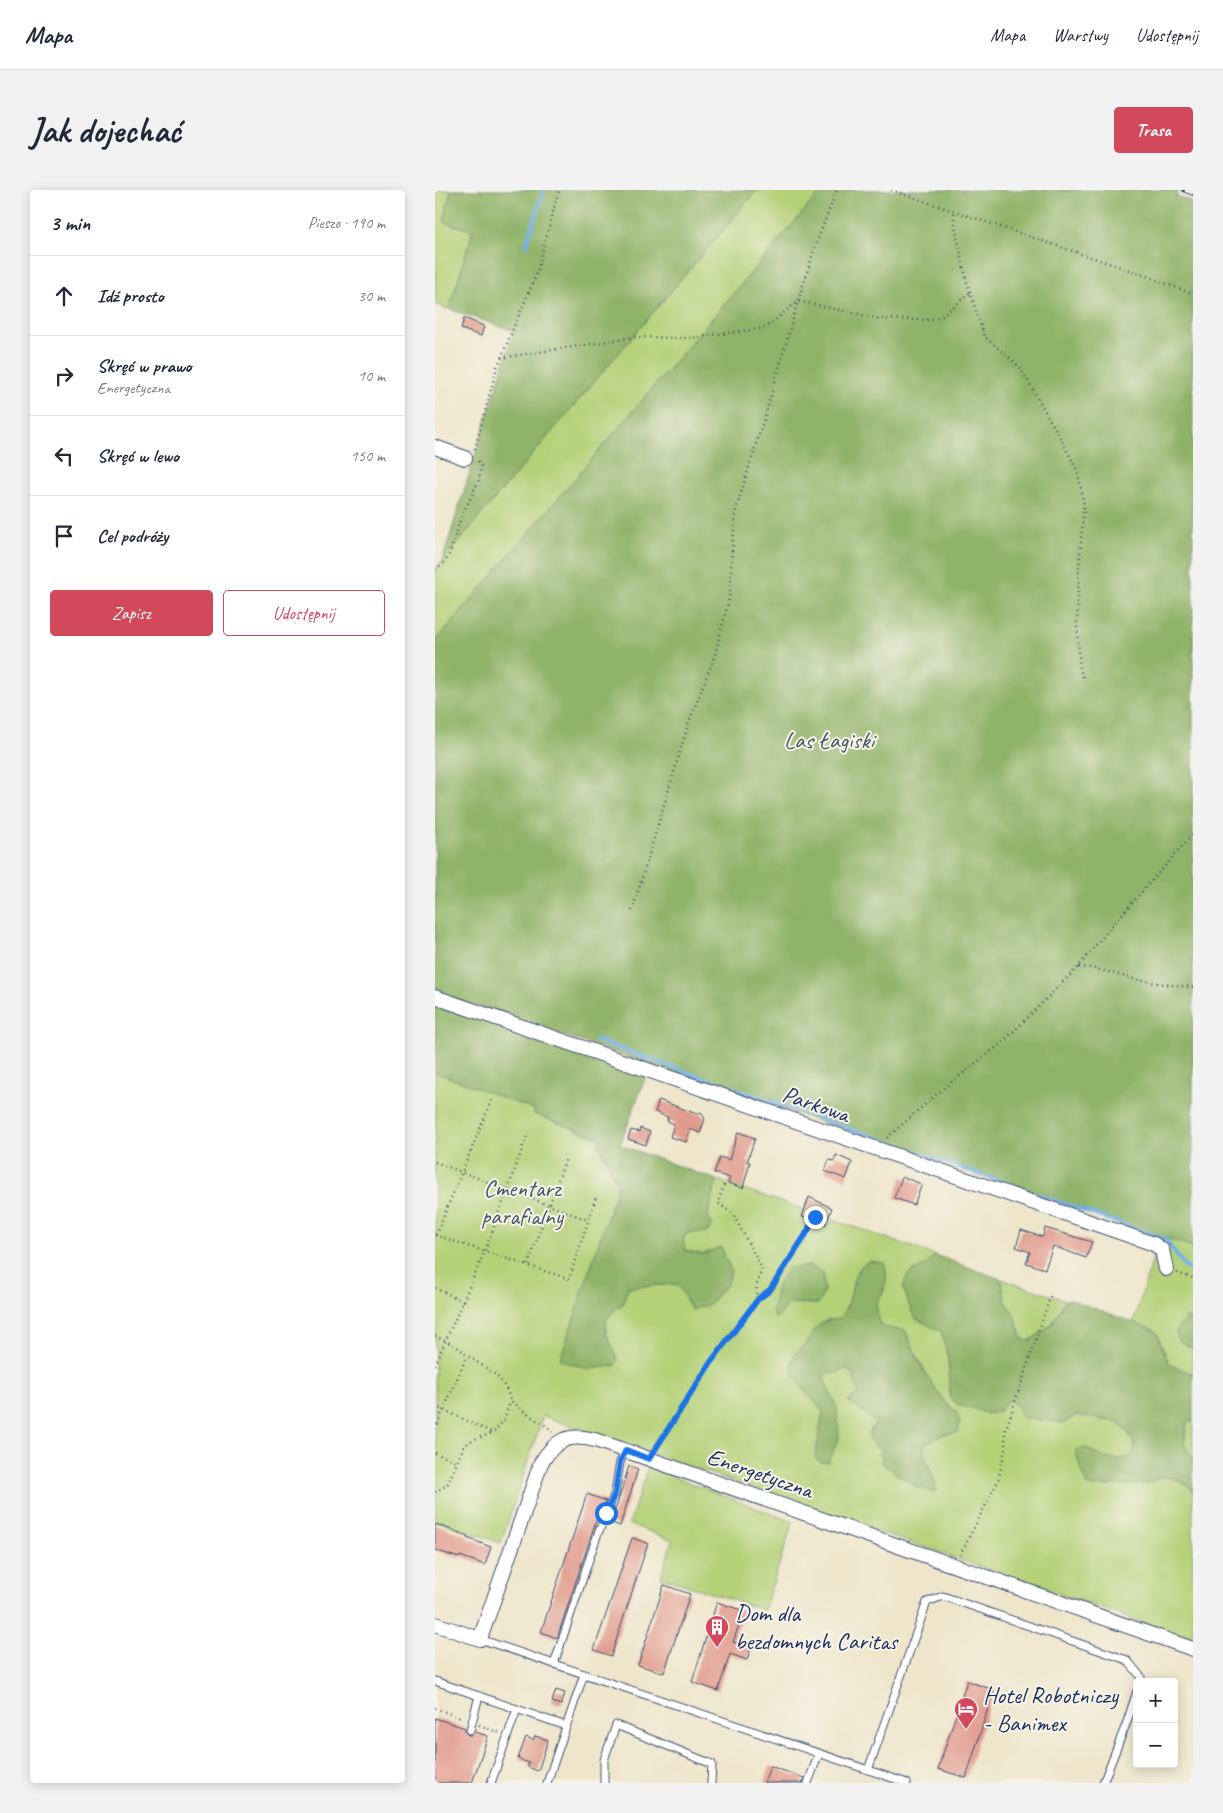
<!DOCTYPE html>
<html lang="pl">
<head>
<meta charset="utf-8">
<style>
	:root { --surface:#fff; --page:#f2f2f3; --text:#1f2937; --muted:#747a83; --line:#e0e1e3; --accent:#d1495b }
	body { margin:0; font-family:Caveat,sans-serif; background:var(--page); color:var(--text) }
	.controls { position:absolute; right:15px; bottom:15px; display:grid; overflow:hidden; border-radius:5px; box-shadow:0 2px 12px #0003 }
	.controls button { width:45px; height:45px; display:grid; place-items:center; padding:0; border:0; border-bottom:1px solid var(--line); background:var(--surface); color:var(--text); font:25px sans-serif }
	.stop { position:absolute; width:15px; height:15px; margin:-11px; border:4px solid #1a73e8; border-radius:50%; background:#fff }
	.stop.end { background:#1a73e8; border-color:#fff; box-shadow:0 1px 5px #0008 }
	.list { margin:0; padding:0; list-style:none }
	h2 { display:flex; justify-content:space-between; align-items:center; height:65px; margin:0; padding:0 20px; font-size:21px }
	h2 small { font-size:16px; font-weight:400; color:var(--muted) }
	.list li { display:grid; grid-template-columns:32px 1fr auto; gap:15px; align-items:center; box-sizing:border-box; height:80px; padding:0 20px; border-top:1px solid var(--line) }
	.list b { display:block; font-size:19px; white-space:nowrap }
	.list p { margin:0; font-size:16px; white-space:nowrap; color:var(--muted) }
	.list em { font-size:16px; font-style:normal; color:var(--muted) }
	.actions { display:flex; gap:10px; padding:15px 20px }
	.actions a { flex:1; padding:11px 0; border:1px solid var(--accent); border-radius:5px; text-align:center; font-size:18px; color:var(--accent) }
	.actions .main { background:var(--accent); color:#fff }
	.icon { flex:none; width:28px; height:28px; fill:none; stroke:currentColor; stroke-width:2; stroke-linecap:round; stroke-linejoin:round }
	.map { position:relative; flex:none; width:758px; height:1593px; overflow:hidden; border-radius:5px }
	header { display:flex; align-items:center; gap:30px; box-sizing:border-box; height:70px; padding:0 25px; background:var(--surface); border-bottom:1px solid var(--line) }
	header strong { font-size:24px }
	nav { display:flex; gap:28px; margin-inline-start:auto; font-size:18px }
	.intro { display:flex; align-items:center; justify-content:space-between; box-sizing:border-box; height:120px; padding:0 30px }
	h1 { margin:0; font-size:35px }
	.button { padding:12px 22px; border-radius:5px; background:var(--accent); color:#fff; font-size:18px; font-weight:700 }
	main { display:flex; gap:30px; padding:0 30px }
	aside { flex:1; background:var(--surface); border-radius:5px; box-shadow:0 2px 12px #0003 }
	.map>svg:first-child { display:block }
</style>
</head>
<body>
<header>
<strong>Mapa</strong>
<nav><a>Mapa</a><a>Warstwy</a><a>Udostępnij</a></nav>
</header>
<div class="intro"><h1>Jak dojechać</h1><a class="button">Trasa</a></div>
<main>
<aside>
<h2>3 min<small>Pieszo · 190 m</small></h2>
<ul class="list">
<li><svg class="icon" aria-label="ahead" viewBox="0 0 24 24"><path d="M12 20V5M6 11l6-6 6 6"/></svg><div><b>Idź prosto</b></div><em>30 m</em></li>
<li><svg class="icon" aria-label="right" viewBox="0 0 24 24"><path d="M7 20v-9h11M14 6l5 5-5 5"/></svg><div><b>Skręć w prawo</b><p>Energetyczna</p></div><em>10 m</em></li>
<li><svg class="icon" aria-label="left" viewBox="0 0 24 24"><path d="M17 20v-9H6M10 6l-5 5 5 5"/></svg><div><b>Skręć w lewo</b></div><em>150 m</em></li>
<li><svg class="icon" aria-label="arrive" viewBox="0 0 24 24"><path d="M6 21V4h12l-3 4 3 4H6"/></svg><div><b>Cel podróży</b></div></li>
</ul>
<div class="actions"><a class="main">Zapisz</a><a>Udostępnij</a></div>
</aside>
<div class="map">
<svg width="758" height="1593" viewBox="0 0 758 1593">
	<rect width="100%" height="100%" fill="#f7f3e8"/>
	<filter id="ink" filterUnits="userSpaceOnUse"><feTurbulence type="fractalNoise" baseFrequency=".02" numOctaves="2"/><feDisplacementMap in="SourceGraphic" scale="10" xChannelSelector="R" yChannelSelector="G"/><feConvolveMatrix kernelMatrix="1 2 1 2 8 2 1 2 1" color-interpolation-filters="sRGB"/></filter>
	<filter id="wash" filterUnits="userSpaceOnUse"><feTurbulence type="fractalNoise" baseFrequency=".0096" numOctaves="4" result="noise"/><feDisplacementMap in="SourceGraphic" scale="20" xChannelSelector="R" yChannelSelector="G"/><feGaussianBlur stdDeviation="1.12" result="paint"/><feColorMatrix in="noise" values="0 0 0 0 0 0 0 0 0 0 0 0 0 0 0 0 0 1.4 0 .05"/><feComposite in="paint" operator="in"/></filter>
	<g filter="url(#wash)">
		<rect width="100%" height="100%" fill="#eee5ca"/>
		<g fill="#b4d178" stroke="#68806b" fill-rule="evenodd">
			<path d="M0,0h16l-7,32 29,9 -24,78 -14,-5z"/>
			<path d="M322,0h65l-387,452v-75h5l2,-6z"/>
			<path d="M0,879l100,41 -1,4 67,25 -2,6 19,40 -58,175 53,-12 -7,-15v-13l9,-11 8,-5 5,-17 51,-3 29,21 20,-22 3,-12 -10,-24 -18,7 -17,-3 -3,-11 4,-7 24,-8 -3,-10 9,-35 218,75 -9,10 -18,9 8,45 25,12 7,26 2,41 10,8 14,2 13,6 21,-14 11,7 45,16 12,-8 41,7 10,9 7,12 -1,13c-23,5 -25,6 -46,-8l6,39 56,-4 13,-6 14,2 17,11v150l-650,-224 -42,127 -66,-23zM435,1071l15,28 -9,14 3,21 12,5 14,1c14,30 27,62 52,83l1,20 -14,1 -19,10 -2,7 13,33 -53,-20 -3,-13 -11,-18 7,-11 -27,-22 10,-8 -7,-19 -6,-4 -12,5 -7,-2 -4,5 14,31 -14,3 -27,-32 -1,-25 11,-8 20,-26 14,-1c3,-6 7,-12 9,-18 6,-16 3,-33 21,-40zM375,1076l8,38 -31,-1 -7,12 -6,3z"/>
			<path d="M725,1046l33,11v74l-7,-4 -8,23 15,9v25l-20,-8 -5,-5 -10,-26 -4,-5 -21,-7z"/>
			<path d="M566,1089l64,21 -13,24 -22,17 -7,-1 -9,-26 -8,-11z"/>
			<path d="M758,1230v39l-9,-16 3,-20z"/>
			<path d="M213,1277l145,55 -29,88 -103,-33 11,-37 -43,-16z"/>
		</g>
		<g fill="#8fb368" stroke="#557163">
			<path d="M16,0h306l-315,371 72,-230 -65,-22 24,-78 -29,-9z"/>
			<path d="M387,0h356l-2,6 17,6v1045l-758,-255v-350z"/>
			<path d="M0,814l211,72 -26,69 97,35 -9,35 3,11 -3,6 -21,1 -4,7 3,11 17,3 18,-7 10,24 -3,12 -20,22 -17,5 -13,-26 -50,3 -5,17 -8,5 -9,11v13l12,27 -3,6 -27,3 -28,-9 58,-175 -19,-40 2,-7 -67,-24 1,-4 -100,-38z"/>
			<path d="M500,1065l66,24 5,24 8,11 9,26 7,1 22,-17 13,-24h7l82,30c9,9 8,29 19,36 6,4 14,5 20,8v46l-6,3 -3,20 9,16v31l-17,-11 -14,-2 -13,6 -56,4 -6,-2 -12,-34 5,-4c8,1 12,5 18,8 12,7 23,4 35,1l1,-13 -7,-12 -10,-9 -41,-7 -12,8 -40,-5 -5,-5v-6l-11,-7 -8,11 -13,3 -13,-6 -14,-2 -10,-8 -2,-41 -7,-26 -25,-12 -4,-6 -9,-26 5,-13 18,-9z"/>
			<path d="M435,1071l14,2c6,15 0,28 -8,40l3,21 12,5 14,1 17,38 23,35 12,10 3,7 -2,13 -14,1 -19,10c-5,15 11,31 11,47 -19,2 -38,-17 -53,-27l-3,-13 -11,-11v-7l7,-11 -28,-21 11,-9 -7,-19 -6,-4 -12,5 -7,-2 -4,5 14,31 2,30 -11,24h-7l-6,-4 8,-47c-12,-14 -39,-36 -29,-56 3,-5 11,-7 14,-13 9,-18 12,-21 32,-23 3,-6 7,-12 9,-18 5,-16 3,-33 21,-40z"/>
			<path d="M375,1076l13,6 1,20 -6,12 -30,-1 -8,12 -6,3 -2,-6 5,-27 12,-17z"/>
			<path d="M751,1127l7,4v28l-15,-9 -2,-9z"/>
		</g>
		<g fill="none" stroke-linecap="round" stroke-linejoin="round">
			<g stroke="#72b0e4" stroke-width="4">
				<path d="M91,56l18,-56"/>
				<path d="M160,850l570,199 21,29 7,2"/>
			</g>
		</g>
		<g id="blocks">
			<g fill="#e19b8d">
				<path d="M29,128l20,8 -3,10 -20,-7z"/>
				<path d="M224,910l38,14 4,-2 4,7 -5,14 -10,-4 -4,13 -16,-5 4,-13 -7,-3 1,-4 -13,-5z"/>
				<path d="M205,938l10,4 -4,13 -18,-6 3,-9 8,2z"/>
				<path d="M303,942l17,6 -8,24h3l-7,26 -15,-5 2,-5 -16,-5 6,-16 9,3z"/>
				<path d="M401,965l16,7 -6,17 -21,-8 4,-11 5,1z"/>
				<path d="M467,987l20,7 -8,21 -20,-7z"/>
				<path d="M374,1007l23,11 -7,17 -23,-8z"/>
				<path d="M610,1038l47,14 -6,16 -33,-12 -8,23 -19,-6 4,-11 -14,-5 5,-17 22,7z"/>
				<path d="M194,1276l9,3 -18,57 -11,-4 8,-17z"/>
				<path d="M152,1304l19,7 -7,17h-2l-40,120 -16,-6z"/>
				<path d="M0,1334l33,12 -1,2 24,9 -6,18 -25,-9 -1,2 -24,-8z"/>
				<path d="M197,1348l16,5 -37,113 -17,-6z"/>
				<path d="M229,1395l26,9 -26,79 -26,-8z"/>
				<path d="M282,1412l27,9 -11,31 18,6 -4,12 -17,-6 -12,37 -26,-9z"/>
				<path d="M532,1491l27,9 -28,88 -28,-9z"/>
				<path d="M121,1500l9,3 -4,12 -9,-3z"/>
				<path d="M0,1528l30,10v4l3,3h4l3,-3 13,4 -16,47h-37z"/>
				<path d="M100,1546l13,4 -10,31 -10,-4 1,-4 -11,-4 8,-22 7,3z"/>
				<path d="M335,1576l34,12 -1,5h-39z"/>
			</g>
		</g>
	</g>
	<g filter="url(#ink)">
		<use href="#blocks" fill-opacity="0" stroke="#3b4a6e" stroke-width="1"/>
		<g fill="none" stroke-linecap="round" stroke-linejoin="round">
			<g stroke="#3b4a6e" stroke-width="9">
				<g id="lane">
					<path d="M45,1449l427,144"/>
					<path d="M119,1474l43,-128 18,-43 5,-31 6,-12"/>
					<path d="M0,1491l131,45"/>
					<path d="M35,1540l9,-34"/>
					<path d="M433,1580l59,-168 16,-6 184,64 14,17 -1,5"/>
					<path d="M56,1593l26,-74"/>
					<path d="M112,1593l37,-109"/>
					<path d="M169,1593v-23l12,-35 96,39 -1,19"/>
					<path d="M373,1593l11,-30"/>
					<path d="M668,1593l24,-61 10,-31"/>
				</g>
			</g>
			<g stroke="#3b4a6e" stroke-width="16">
				<g id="street">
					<path d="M0,257l30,11"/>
					<path d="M0,807l719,247 8,6 4,19"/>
					<path d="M0,1434l45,15 61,-176c14,-23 27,-30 54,-23l598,209"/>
				</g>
			</g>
			<g stroke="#3b4a6e" stroke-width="2.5" stroke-dasharray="1 4" stroke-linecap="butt">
				<path d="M456,0l250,84 52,20"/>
				<path d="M519,23v8l12,58 18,57 36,31 43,76 15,29 6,34 -5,59 -2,60 3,45 5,11"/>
				<path d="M66,168l134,-21 56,1 74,-10 33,-27 83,18 46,1 15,-4 29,-24"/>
				<path d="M40,259l22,-82 39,-92 23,-85"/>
				<path d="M0,379l11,-8 4,-8 11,-35 18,-38 2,-14 -3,-5"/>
				<path d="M197,721l57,-189 26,-67 15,-61 2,-44 4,-41 32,-103 30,-105 18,-57 21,-54"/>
				<path d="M644,777c18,0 34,7 51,11 21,5 42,7 63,9"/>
				<path d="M452,948l53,-47 62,-48 76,-76 32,-39 83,-94"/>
				<path d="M0,972l153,58"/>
				<path d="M289,995l-6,18 15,11 29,55 -6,18 2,12"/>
				<path d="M0,1045l134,44 27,-82"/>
				<path d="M1,1045l57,-138"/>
				<path d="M93,1075l38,-107"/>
				<path d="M742,1083l16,5"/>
				<path d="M0,1098l28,13"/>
				<path d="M0,1146c8,4 18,8 25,13 3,2 5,6 9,8 18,12 38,21 41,45 8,2 10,7 16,11 9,7 19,10 26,19"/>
				<path d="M0,1175l50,-114 43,-118"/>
				<path d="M0,1216l58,27"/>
				<path d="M0,1239l32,-73"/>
				<path d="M220,1259l56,-87 47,-63 12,-9 35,-54 10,-19"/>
				<path d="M0,1263l22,9 7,-16 8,-6 21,-7 11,-13 6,-18"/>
				<path d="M0,1302l12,-7 10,-22"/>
				<path d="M525,1365l38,-74 7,-31v-18l46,-138"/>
				<path d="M0,1518l28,11"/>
				<path d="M44,1535l21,8"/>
			</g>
			<use href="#lane" stroke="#fff" stroke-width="7"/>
			<use href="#street" stroke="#fff" stroke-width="14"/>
			<g stroke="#1b2f5e" stroke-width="5.5">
				<path id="rail" d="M750,0l8,3"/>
			</g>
			<use href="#rail" stroke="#f7f3e8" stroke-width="4" stroke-dasharray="11" stroke-linecap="butt"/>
		</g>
	</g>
	<g fill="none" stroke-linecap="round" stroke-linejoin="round" filter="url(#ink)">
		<path stroke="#1a73e8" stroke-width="6" d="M171,1323l9,-20 5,-31 6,-12 23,9 62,-97 47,-63 12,-9 35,-54 10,-19"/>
	</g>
	<defs>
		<g id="building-pin" transform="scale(1.25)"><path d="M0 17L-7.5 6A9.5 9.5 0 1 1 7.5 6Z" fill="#d1495b" stroke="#f7f3e8"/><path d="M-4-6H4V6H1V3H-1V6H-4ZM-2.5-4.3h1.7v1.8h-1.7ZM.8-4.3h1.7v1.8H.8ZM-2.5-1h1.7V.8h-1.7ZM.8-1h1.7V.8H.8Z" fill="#fff"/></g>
		<g id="hotel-pin" transform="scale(1.25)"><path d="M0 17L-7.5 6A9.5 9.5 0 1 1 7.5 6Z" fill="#d1495b" stroke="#f7f3e8"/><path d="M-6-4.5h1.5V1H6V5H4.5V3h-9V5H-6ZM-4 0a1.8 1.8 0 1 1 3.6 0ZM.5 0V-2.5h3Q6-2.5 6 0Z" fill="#fff"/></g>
	</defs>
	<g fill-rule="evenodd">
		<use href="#building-pin" x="282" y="1437"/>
		<use href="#hotel-pin" x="531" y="1519"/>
	</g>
	<g text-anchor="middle" stroke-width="4" stroke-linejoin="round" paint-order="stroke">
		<g font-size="24" fill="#415864" stroke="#f7f3e8">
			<text x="394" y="558">Las Łagiski</text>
			<text x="87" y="1006">Cmentarz<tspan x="87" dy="28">parafialny</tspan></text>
		</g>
		<g font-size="24" fill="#1b2f5e" stroke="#f7f3e8">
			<text transform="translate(381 914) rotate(19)" y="8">Parkowa</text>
			<text transform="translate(325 1283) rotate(19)" y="8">Energetyczna</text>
		</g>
		<g font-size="24" fill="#1b2f5e" stroke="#f7f3e8" text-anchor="start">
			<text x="300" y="1431">Dom dla<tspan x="300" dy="28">bezdomnych Caritas</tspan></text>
			<text x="548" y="1513">Hotel Robotniczy<tspan x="548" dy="28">- Banimex</tspan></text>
		</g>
	</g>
</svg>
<div class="controls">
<button>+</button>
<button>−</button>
</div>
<div class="stop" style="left:171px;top:1323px"></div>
<div class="stop end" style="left:380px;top:1027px"></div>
</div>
</main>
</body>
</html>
